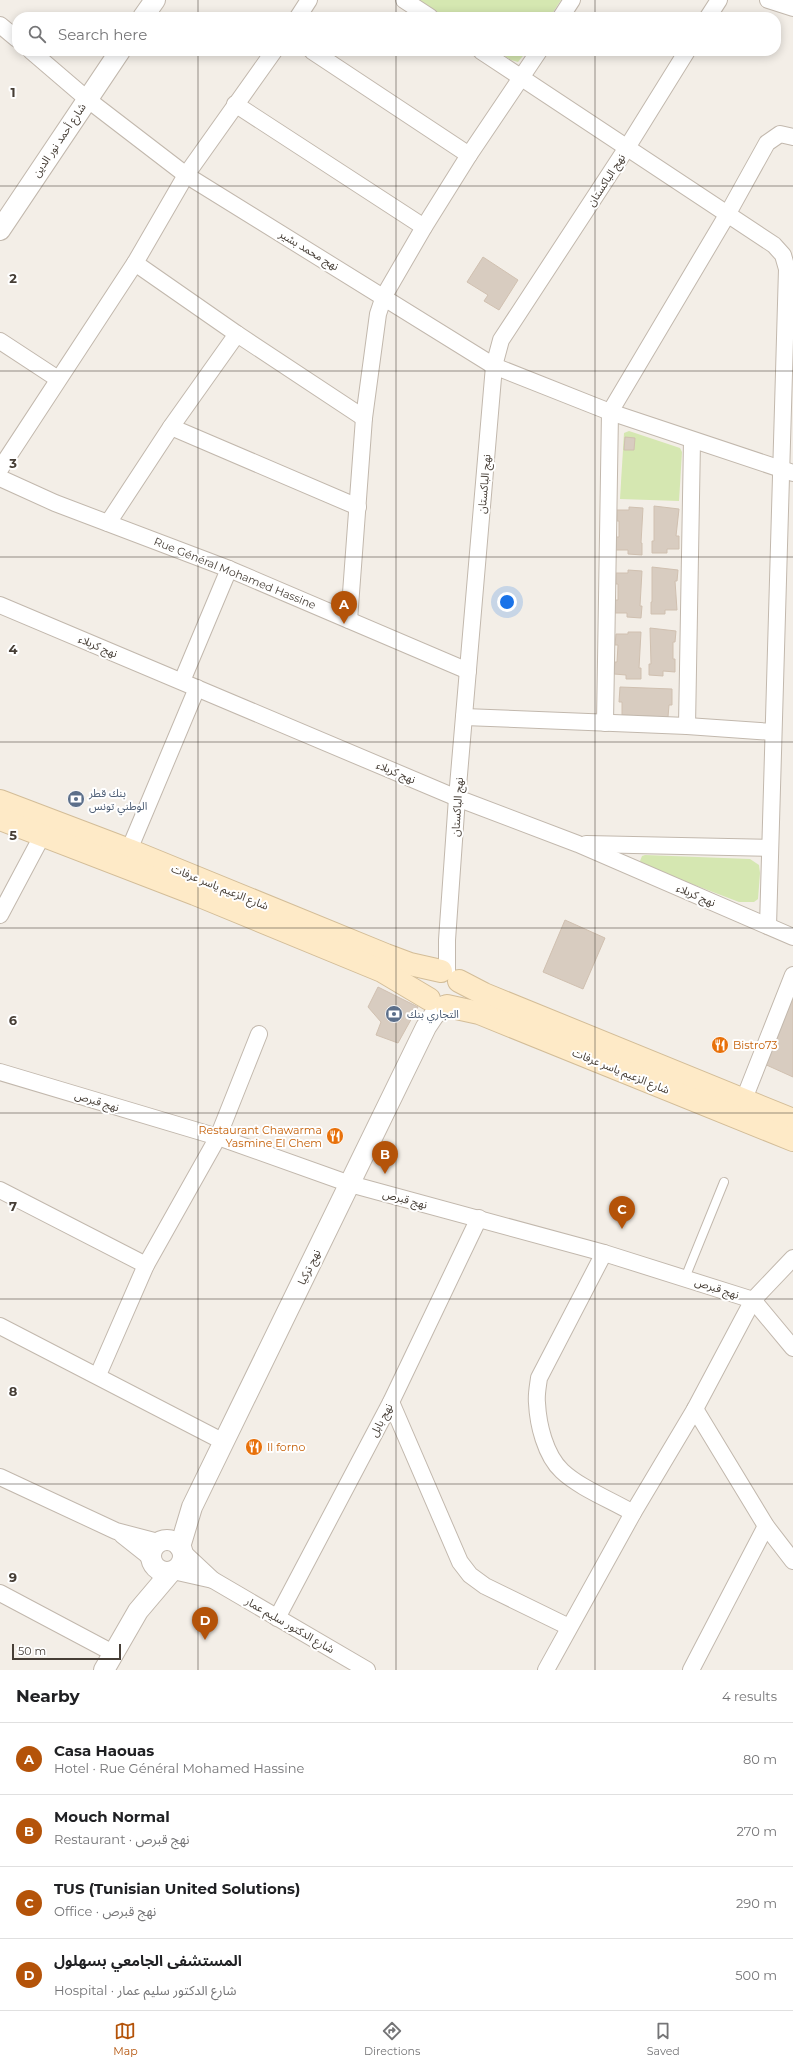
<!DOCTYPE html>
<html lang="en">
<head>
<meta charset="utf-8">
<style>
	:root { --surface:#fff; --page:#f2f2f2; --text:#202124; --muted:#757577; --line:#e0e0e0; --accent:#b45309 }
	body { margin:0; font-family:Montserrat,"Noto Sans Arabic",sans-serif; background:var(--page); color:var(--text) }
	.scale { position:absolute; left:12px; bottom:10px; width:109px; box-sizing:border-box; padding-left:4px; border:2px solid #463e36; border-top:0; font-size:11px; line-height:14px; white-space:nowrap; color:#463e36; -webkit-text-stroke:3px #fff; paint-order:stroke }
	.you { position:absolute; left:507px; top:602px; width:14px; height:14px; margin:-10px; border:3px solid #fff; border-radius:50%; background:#1a73e8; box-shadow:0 0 0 6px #1a73e833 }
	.badge { display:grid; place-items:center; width:26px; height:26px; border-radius:50%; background:var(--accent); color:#fff; font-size:13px; font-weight:700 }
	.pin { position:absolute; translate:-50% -33px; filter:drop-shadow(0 1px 2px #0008) }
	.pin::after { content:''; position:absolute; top:21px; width:14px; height:12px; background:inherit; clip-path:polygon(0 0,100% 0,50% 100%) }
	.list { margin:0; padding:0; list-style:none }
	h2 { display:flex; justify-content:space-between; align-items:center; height:52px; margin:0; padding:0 16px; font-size:17px }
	h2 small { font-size:13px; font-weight:400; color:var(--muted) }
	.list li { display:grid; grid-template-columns:26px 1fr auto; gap:12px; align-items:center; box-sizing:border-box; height:72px; padding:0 16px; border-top:1px solid var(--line) }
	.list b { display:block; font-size:15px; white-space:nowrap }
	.list p { margin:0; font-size:13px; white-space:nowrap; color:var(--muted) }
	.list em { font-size:13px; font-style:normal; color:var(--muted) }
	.icon { flex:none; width:22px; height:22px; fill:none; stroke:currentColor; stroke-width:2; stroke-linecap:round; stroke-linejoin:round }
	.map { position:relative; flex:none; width:793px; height:1670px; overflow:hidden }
	.search { position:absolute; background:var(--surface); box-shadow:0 2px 10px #0003; left:12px; right:12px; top:12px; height:44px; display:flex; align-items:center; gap:10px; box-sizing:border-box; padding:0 14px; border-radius:16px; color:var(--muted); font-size:15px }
	.sheet { height:340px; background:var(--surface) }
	nav { display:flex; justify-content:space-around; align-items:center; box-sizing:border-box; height:56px; border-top:1px solid var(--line); background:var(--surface); font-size:11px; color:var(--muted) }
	nav a { display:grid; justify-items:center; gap:2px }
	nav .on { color:var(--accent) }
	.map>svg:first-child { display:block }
</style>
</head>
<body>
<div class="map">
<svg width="793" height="1670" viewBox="0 0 793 1670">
	<rect width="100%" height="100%" fill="#f3eee7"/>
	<g fill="#d5e7b1">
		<path d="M419,0h142l-11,17h-105z"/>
		<path d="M497,51h30l-9,11 -7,-2z"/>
		<path d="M629,431l51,17 2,4 -3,49 -59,-2 4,-66z"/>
		<path d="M645,855l105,4 9,6 1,8 -2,26 -4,3h-15l-97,-37 -2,-4 2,-5z"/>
	</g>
	<g fill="#d8ccc0" stroke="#d0c0b0">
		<path d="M483,257l35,23 -19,30 -15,-9 4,-6 -21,-13z"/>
		<path d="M625,437l10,1 -1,12h-10z"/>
		<path d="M654,506l25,3 -3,27h3v13h-12v4h-15v-12h2z"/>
		<path d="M629,507l14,1 -2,35h1v12l-14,-1v-4h-12v-13h3v-16h-2v-11h12z"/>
		<path d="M652,567l26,3 -1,11h-2l2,29h-12v4h-14v-12h1z"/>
		<path d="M628,570l14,1 -2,35h2l-1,12 -14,-1v-4h-12v-13h3v-16h-2v-11h12z"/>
		<path d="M650,628l26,3 -1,11h-2v17h2v13l-12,-1v5l-14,-1v-11h2z"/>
		<path d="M628,632h13l-2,36h2v11h-15v-4l-12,-1 1,-12h2l1,-17h-3l1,-11h12z"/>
		<path d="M620,687l52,2v16h-3l-1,12 -46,-2v-13h-3z"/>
		<path d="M565,920l40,18 -22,51 -40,-17z"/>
		<path d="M793,985v92l-31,-14z"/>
		<path d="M378,987l40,20 -20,36 -22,-8 5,-13 -13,-15z"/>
	</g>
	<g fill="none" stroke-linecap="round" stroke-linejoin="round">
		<g stroke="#c2b8ad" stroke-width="10">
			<path id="service" d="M685,1278l39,-96"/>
		</g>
		<g stroke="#c2b8ad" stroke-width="18">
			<g id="minor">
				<path d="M404,0l26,17"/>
				<path d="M768,0l25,8"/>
				<path d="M298,17l11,-17"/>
				<path d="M561,17l11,-17"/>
				<path d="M708,17l11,-17"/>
				<path d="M0,25l17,14"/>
				<path d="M31,51l56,48 99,76 308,191 116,46 183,61"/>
				<path d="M312,51l157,104"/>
				<path d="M481,51l293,194 9,10 4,14 -19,657"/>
				<path d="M235,104l189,123"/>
				<path d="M135,263l102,71 127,84"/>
				<path d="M0,341l58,38"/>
				<path d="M171,427l187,80"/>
				<path d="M0,469l135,-206 51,-88 88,-124"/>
				<path d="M0,478l55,25 174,66 239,102"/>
				<path d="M108,523l63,-96 66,-93"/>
				<path d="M0,605l457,193 121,46 215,93"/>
				<path d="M349,620l15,-202 14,-104 6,-18 40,-69 45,-72 70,-104"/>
				<path d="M182,681l47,-112"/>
				<path d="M464,717l223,9 86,6"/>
				<path d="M605,723l5,-311 117,-197 40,-72 13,-9 13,3"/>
				<path d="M687,726l5,-285"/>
				<path d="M586,844l184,4"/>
				<path d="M129,850l68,-162"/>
				<path d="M0,915l42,-79"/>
				<path d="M447,971v-31l10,-142 37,-432 7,-26 127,-194 59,-95"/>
				<path d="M0,1072l218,65 132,47 254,69 149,47 40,48"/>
				<path d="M744,1099l49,-124"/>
				<path d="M0,1190l146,75"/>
				<path d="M604,1253l-65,125c-1,8 -3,17 -2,25 1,21 8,52 25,68 18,17 49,29 71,42"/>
				<path d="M0,1326l224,116"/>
				<path d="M98,1375l48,-110 72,-128 41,-103"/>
				<path d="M391,1402l69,160 10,13 15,11 84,41"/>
				<path d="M695,1409l71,117 27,35"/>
				<path d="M0,1477l116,54 42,11"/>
				<path d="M122,1535l29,23"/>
				<path d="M182,1551l31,29 154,90"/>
				<path d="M173,1571l40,9"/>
				<path d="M0,1593l113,60"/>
				<path d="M277,1618l114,-216 88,-184"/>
				<path d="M546,1670l87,-157 62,-104 58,-109 40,-42"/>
				<path d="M691,1670l75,-144"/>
			</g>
		</g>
		<g stroke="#c2b8ad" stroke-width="22">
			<g id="tertiary">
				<path d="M143,17l12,-17"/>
				<path d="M0,230l120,-179"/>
				<circle cx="167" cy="1556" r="16"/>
				<path d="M180,1547l12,-40 234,-480 8,-12 10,-9"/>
				<path d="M104,1670l34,-59 33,-39"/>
			</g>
		</g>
		<g stroke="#d3bd98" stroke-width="24">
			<g id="secondary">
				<path d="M0,801l129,49 257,105 24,9 31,7"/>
				<path d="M0,819l195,75 187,77 47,28"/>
				<path d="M459,981l25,13 309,126"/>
				<path d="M447,1006l32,7 314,127"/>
			</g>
		</g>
		<use href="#service" stroke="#fff" stroke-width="8"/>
		<use href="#minor" stroke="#fff" stroke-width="16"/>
		<use href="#tertiary" stroke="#fff" stroke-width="20"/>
		<use href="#secondary" stroke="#feeac7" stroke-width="22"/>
	</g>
	<path fill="none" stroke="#463e36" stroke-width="1" stroke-opacity="0.55" d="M198,0v17M396,0v17M595,0v17M198,51v1619M396,51v1619M595,51v1619M0,186h793M0,371h793M0,557h793M0,742h793M0,928h793M0,1113h793M0,1299h793M0,1484h793"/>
	<defs>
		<g id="bank-disc" transform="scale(0.9)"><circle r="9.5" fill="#5c6f8a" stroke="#fff"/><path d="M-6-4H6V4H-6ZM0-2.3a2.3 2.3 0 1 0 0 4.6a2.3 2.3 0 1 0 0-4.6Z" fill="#fff"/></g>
		<g id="restaurant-disc" transform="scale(0.9)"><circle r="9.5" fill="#e8710a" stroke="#fff"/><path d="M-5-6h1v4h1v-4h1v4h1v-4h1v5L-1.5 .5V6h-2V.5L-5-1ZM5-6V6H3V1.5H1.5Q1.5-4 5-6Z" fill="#fff"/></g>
	</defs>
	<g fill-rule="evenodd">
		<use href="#bank-disc" x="76" y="799"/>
		<use href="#bank-disc" x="394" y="1014"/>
		<use href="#restaurant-disc" x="720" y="1045"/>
		<use href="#restaurant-disc" x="335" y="1136"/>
		<use href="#restaurant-disc" x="254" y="1447"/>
	</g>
	<g text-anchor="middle" stroke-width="4" stroke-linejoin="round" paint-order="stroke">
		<g font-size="11" fill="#463e36" stroke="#fff">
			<text transform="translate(59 140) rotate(-56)" y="4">شارع أحمد نور الدين</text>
			<text transform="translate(606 180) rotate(-57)" y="4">نهج الباكستان</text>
			<text transform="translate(309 250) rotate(31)" y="4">نهج محمد بشير</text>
			<text transform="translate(484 484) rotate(-85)" y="4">نهج الباكستان</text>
			<text transform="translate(235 573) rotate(22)" y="4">Rue Général Mohamed Hassine</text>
			<text transform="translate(98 646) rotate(23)" y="4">نهج كربلاء</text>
			<text transform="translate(396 772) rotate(23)" y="4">نهج كربلاء</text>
			<text transform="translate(457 807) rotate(-86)" y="4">نهج الباكستان</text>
			<text transform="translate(220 887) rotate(22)" y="4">شارع الزعيم ياسر عرفات</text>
			<text transform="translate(696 895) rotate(23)" y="4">نهج كربلاء</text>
			<text transform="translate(621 1071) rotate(22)" y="4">شارع الزعيم ياسر عرفات</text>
			<text transform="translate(97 1101) rotate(17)" y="4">نهج قبرص</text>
			<text transform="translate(405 1199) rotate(15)" y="4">نهج قبرص</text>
			<text transform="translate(309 1267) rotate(-64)" y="4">نهج تركيا</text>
			<text transform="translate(717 1288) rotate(18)" y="4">نهج قبرص</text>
			<text transform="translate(381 1420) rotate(-62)" y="4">نهج بابل</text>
			<text transform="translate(290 1625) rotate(30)" y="4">شارع الدكتور سليم عمار</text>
		</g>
		<g font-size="11" fill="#4e5e75" stroke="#fff" text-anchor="start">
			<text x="89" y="797">بنك قطر<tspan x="89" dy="13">الوطني تونس</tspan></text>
			<text x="407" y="1018">التجاري بنك</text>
		</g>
		<g font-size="11" fill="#c56008" stroke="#fff" text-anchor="start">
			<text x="733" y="1049">Bistro73</text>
			<text x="322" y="1134" text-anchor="end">Restaurant Chawarma<tspan x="322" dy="13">Yasmine El Chem</tspan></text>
			<text x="267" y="1451">Il forno</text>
		</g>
	</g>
	<g font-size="13" text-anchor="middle" font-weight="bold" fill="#463e36" stroke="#fff" stroke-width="4" stroke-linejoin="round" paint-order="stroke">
		<text x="13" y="97">1</text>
		<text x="13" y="283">2</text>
		<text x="13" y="468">3</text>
		<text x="13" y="654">4</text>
		<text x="13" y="840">5</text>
		<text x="13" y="1025">6</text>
		<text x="13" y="1211">7</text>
		<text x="13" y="1396">8</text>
		<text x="13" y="1582">9</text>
	</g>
</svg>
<div class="scale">50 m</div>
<div class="you"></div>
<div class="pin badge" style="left:344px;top:624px">A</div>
<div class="pin badge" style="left:385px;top:1174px">B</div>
<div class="pin badge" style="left:622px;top:1229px">C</div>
<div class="pin badge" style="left:205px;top:1640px">D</div>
<div class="search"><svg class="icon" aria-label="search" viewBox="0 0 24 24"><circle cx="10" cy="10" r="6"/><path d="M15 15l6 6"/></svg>Search here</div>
</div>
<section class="sheet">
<h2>Nearby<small>4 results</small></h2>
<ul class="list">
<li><span class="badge">A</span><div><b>Casa Haouas</b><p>Hotel · Rue Général Mohamed Hassine</p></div><em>80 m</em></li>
<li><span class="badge">B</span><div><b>Mouch Normal</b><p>Restaurant · نهج قبرص</p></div><em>270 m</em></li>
<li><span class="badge">C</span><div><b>TUS (Tunisian United Solutions)</b><p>Office · نهج قبرص</p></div><em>290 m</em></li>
<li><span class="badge">D</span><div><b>المستشفى الجامعي بسهلول</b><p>Hospital · شارع الدكتور سليم عمار</p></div><em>500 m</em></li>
</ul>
</section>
<nav>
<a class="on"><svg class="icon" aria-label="map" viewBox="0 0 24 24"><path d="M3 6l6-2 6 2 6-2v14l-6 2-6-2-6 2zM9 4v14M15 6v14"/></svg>Map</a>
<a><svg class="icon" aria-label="directions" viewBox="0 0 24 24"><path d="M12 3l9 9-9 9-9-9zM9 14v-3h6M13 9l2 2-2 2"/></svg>Directions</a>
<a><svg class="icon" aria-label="saved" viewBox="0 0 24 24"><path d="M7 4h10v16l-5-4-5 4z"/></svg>Saved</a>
</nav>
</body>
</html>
